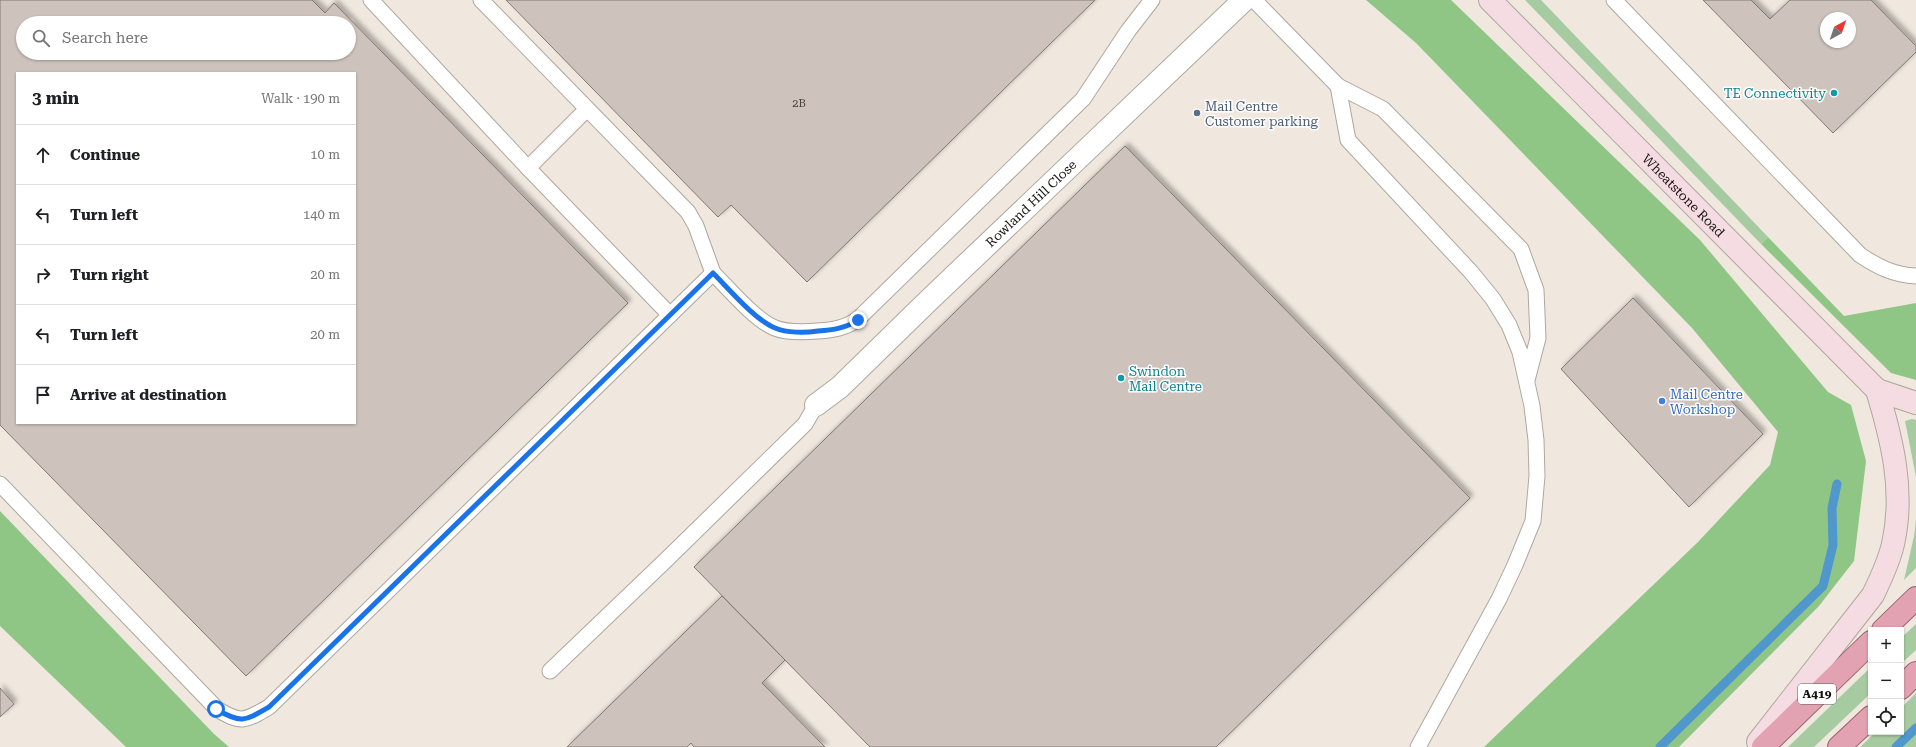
<!DOCTYPE html>
<html lang="en">
<head>
<meta charset="utf-8">
<style>
	:root { --surface:#fff; --page:#f2f2f2; --text:#202124; --muted:#757577; --line:#e0e0e0 }
	body { margin:0; font-family:"Roboto Serif",serif; background:var(--page); color:var(--text) }
	.controls { position:absolute; right:12px; bottom:12px; display:grid; overflow:hidden; border-radius:0px; box-shadow:0 1px 3px #0004 }
	.controls button { width:36px; height:36px; display:grid; place-items:center; padding:0; border:0; border-bottom:1px solid var(--line); background:var(--surface); color:var(--text); font:20px sans-serif }
	.compass { position:absolute; left:1820px; top:12px; width:36px; height:36px; border-radius:50%; background:var(--surface); box-shadow:0 1px 3px #0004; rotate:40deg }
	.stop { position:absolute; width:12px; height:12px; margin:-9px; border:3px solid #1a73e8; border-radius:50%; background:#fff }
	.stop.end { background:#1a73e8; border-color:#fff; box-shadow:0 1px 4px #0008 }
	.list { margin:0; padding:0; list-style:none }
	h2 { display:flex; justify-content:space-between; align-items:center; height:52px; margin:0; padding:0 16px; font-size:17px }
	h2 small { font-size:13px; font-weight:400; color:var(--muted) }
	.list li { display:grid; grid-template-columns:26px 1fr auto; gap:12px; align-items:center; box-sizing:border-box; height:60px; padding:0 16px; border-top:1px solid var(--line) }
	.list b { display:block; font-size:15px; white-space:nowrap }
	.list em { font-size:13px; font-style:normal; color:var(--muted) }
	.icon { flex:none; width:22px; height:22px; fill:none; stroke:currentColor; stroke-width:2; stroke-linecap:round; stroke-linejoin:round }
	.map { position:relative; flex:none; width:1916px; height:747px; overflow:hidden }
	.search { position:absolute; background:var(--surface); box-shadow:0 1px 3px #0004; left:16px; top:16px; width:340px; height:44px; display:flex; align-items:center; gap:10px; box-sizing:border-box; padding:0 14px; border-radius:22px; color:var(--muted); font-size:15px }
	.panel { position:absolute; background:var(--surface); box-shadow:0 1px 3px #0004; left:16px; top:72px; width:340px; height:352px; border-radius:0px }
	.map>svg:first-child { display:block }
</style>
</head>
<body>
<div class="map">
<svg width="1916" height="747" viewBox="0 0 1916 747">
	<defs>
		<filter id="shadow"><feDropShadow dx="3.5" dy="-3.5" stdDeviation="2" flood-color="#0004"/></filter>
	</defs>
	<rect width="100%" height="100%" fill="#f0e8df"/>
	<g fill="#a7cba0">
		<path d="M1525,0h16l227,237 -7,7z"/>
		<path d="M1912,419l4,1v57l-11,-56z"/>
		<path d="M1916,520v48l-12,12 10,-44z"/>
		<path d="M1916,624v26l-15,14v-26z"/>
		<path d="M1871,667v26l-57,54h-26z"/>
		<path d="M1916,693v54h-56l16,-15h25v-24z"/>
	</g>
	<g fill="#90c685">
		<path d="M1366,0h85l249,240 128,152 23,13 15,56 -12,100 -35,45 -140,141h-195l214,-205 72,-77 8,-33 -86,-104 -276,-285z"/>
		<path d="M1768,237l76,79 72,-13v77l-25,-7 -130,-129z"/>
		<path d="M0,511l214,223 15,13h-103l-126,-121z"/>
	</g>
	<g fill="none" stroke-linecap="round" stroke-linejoin="round">
		<g stroke="#5097cc" stroke-width="9">
			<path d="M1660,747l163,-161 10,-41 -1,-37 5,-24"/>
			<path d="M1896,747l20,-19"/>
		</g>
	</g>
	<g fill="#cdc2bc" stroke="#827873" fill-rule="evenodd" filter="url(#shadow)">
		<path d="M0,0h312l13,13 9,-10 294,300 -382,373 -246,-251zM23,23h326v30h-326zM17,73h338v350h-338z"/>
		<path d="M506,0h589l-288,282 -76,-77 -13,12z"/>
		<path d="M1703,0h48l19,19 20,-19h81l45,46v6l-83,81zM1826,18h24v24h-24z"/>
		<path d="M1125,146l345,352 -254,249h-346l-176,-180z"/>
		<path d="M1633,298l130,136 -74,73 -128,-138z"/>
		<path d="M722,596l63,64 -23,23 63,64h-131l-3,-4 -4,4h-120z"/>
		<path d="M0,688l14,16 -14,13z"/>
	</g>
	<g fill="none" stroke-linecap="round" stroke-linejoin="round">
		<g stroke="#aea79e" stroke-width="17">
			<g id="service">
				<path d="M371,0l157,168 142,147"/>
				<path d="M481,0l207,212 8,14 17,47"/>
				<path d="M1254,0l84,86 45,23 138,140 15,41 2,48 -11,42"/>
				<path d="M1614,0l246,255c18,12 34,20 56,21"/>
				<path d="M1338,86l10,54 123,132 22,27 16,26 11,27 12,54 4,34 1,36 -4,45 -18,44 -16,34 -81,148"/>
				<path d="M528,168l59,-59"/>
				<path d="M0,484l217,225c24,15 28,12 52,-2l444,-434c16,16 42,47 62,55 12,5 30,4 43,3 15,-1 28,-3 40,-12l225,-220 45,-68 24,-31"/>
				<path d="M550,671l116,-111 139,-136 11,-19"/>
			</g>
		</g>
		<g stroke="#aea79e" stroke-width="24">
			<g id="minor">
				<path id="s1" d="M816,405l24,-18 86,-84 318,-303"/>
			</g>
		</g>
		<g stroke="#aea79e" stroke-width="24">
			<g id="secondary">
				<path id="s2" d="M1490,0l387,390 39,13"/>
				<path d="M1758,742l115,-147c8,-17 16,-33 20,-51 12,-53 -1,-104 -16,-154"/>
			</g>
		</g>
		<g stroke="#97626e" stroke-width="24">
			<g id="trunk">
				<path d="M1883,630l33,-32"/>
				<path d="M1901,688l15,-15"/>
				<path d="M1763,747l108,-105"/>
				<path d="M1839,747l32,-30"/>
			</g>
		</g>
		<use href="#service" stroke="#fff" stroke-width="15"/>
		<use href="#minor" stroke="#fff" stroke-width="22"/>
		<use href="#secondary" stroke="#f4dce2" stroke-width="22"/>
		<use href="#trunk" stroke="#e3a2b2" stroke-width="22"/>
	</g>
	<g fill="none" stroke-linecap="round" stroke-linejoin="round">
		<path stroke="#1a73e8" stroke-width="5" d="M216,709c25,15 29,12 53,-2l444,-434c16,16 42,47 62,55 12,5 30,5 43,3 15,-1 28,-3 40,-11"/>
	</g>
	<g fill="#0f9aa8" stroke="#fff" stroke-width="1.5">
		<circle cx="1834" cy="93" r="4"/>
		<circle cx="1121" cy="378" r="4"/>
	</g>
	<circle fill="#5c6f8a" stroke="#fff" stroke-width="1.5" cx="1197" cy="113" r="4"/>
	<circle fill="#3f7fe0" stroke="#fff" stroke-width="1.5" cx="1662" cy="401" r="4"/>
	<g text-anchor="middle" stroke-width="3" stroke-linejoin="round" paint-order="stroke">
		<g font-size="11" fill="#44403c">
			<text x="799" y="107">2B</text>
		</g>
		<rect fill="#fff" stroke="#5d5b59" stroke-width="1" x="1798" y="684" width="38" height="20" rx="3"/>
		<g font-size="12" font-weight="bold" fill="#171512">
			<text x="1817" y="698">A419</text>
		</g>
		<g font-size="13" fill="#0d838f" stroke="#fff" text-anchor="end">
			<text x="1826" y="98">TE Connectivity</text>
			<text x="1129" y="376" text-anchor="start">Swindon<tspan x="1129" dy="15">Mail Centre</tspan></text>
		</g>
		<g font-size="13" fill="#4e5e75" stroke="#fff" text-anchor="start">
			<text x="1205" y="111">Mail Centre<tspan x="1205" dy="15">Customer parking</tspan></text>
		</g>
		<g font-size="13" fill="#171512" stroke="#fff">
			<text dy="5" stroke="none"><textPath href="#s2" startOffset="275">Wheatstone Road</textPath></text>
			<text dy="5" stroke="none"><textPath href="#s1" startOffset="295">Rowland Hill Close</textPath></text>
		</g>
		<g font-size="13" fill="#366cbe" stroke="#fff" text-anchor="start">
			<text x="1670" y="399">Mail Centre<tspan x="1670" dy="15">Workshop</tspan></text>
		</g>
	</g>
</svg>
<div class="controls">
<button>+</button>
<button>−</button>
<button><svg class="icon" aria-label="locate" viewBox="0 0 24 24"><circle cx="12" cy="12" r="6"/><path d="M12 2v4M12 18v4M2 12h4M18 12h4"/></svg></button>
</div>
<svg class="compass" viewBox="-18 -18 36 36"><path d="M0-13l5 13h-10z" fill="#e53935"/><path d="M0 13l5-13h-10z" fill="#757577"/></svg>
<div class="stop" style="left:216px;top:709px"></div>
<div class="stop end" style="left:858px;top:320px"></div>
<div class="search"><svg class="icon" aria-label="search" viewBox="0 0 24 24"><circle cx="10" cy="10" r="6"/><path d="M15 15l6 6"/></svg>Search here</div>
<section class="panel">
<h2>3 min<small>Walk · 190 m</small></h2>
<ul class="list">
<li><svg class="icon" aria-label="ahead" viewBox="0 0 24 24"><path d="M12 20V5M6 11l6-6 6 6"/></svg><div><b>Continue</b></div><em>10 m</em></li>
<li><svg class="icon" aria-label="left" viewBox="0 0 24 24"><path d="M17 20v-9H6M10 6l-5 5 5 5"/></svg><div><b>Turn left</b></div><em>140 m</em></li>
<li><svg class="icon" aria-label="right" viewBox="0 0 24 24"><path d="M7 20v-9h11M14 6l5 5-5 5"/></svg><div><b>Turn right</b></div><em>20 m</em></li>
<li><svg class="icon" aria-label="left" viewBox="0 0 24 24"><path d="M17 20v-9H6M10 6l-5 5 5 5"/></svg><div><b>Turn left</b></div><em>20 m</em></li>
<li><svg class="icon" aria-label="arrive" viewBox="0 0 24 24"><path d="M6 21V4h12l-3 4 3 4H6"/></svg><div><b>Arrive at destination</b></div></li>
</ul>
</section>
</div>
</body>
</html>
